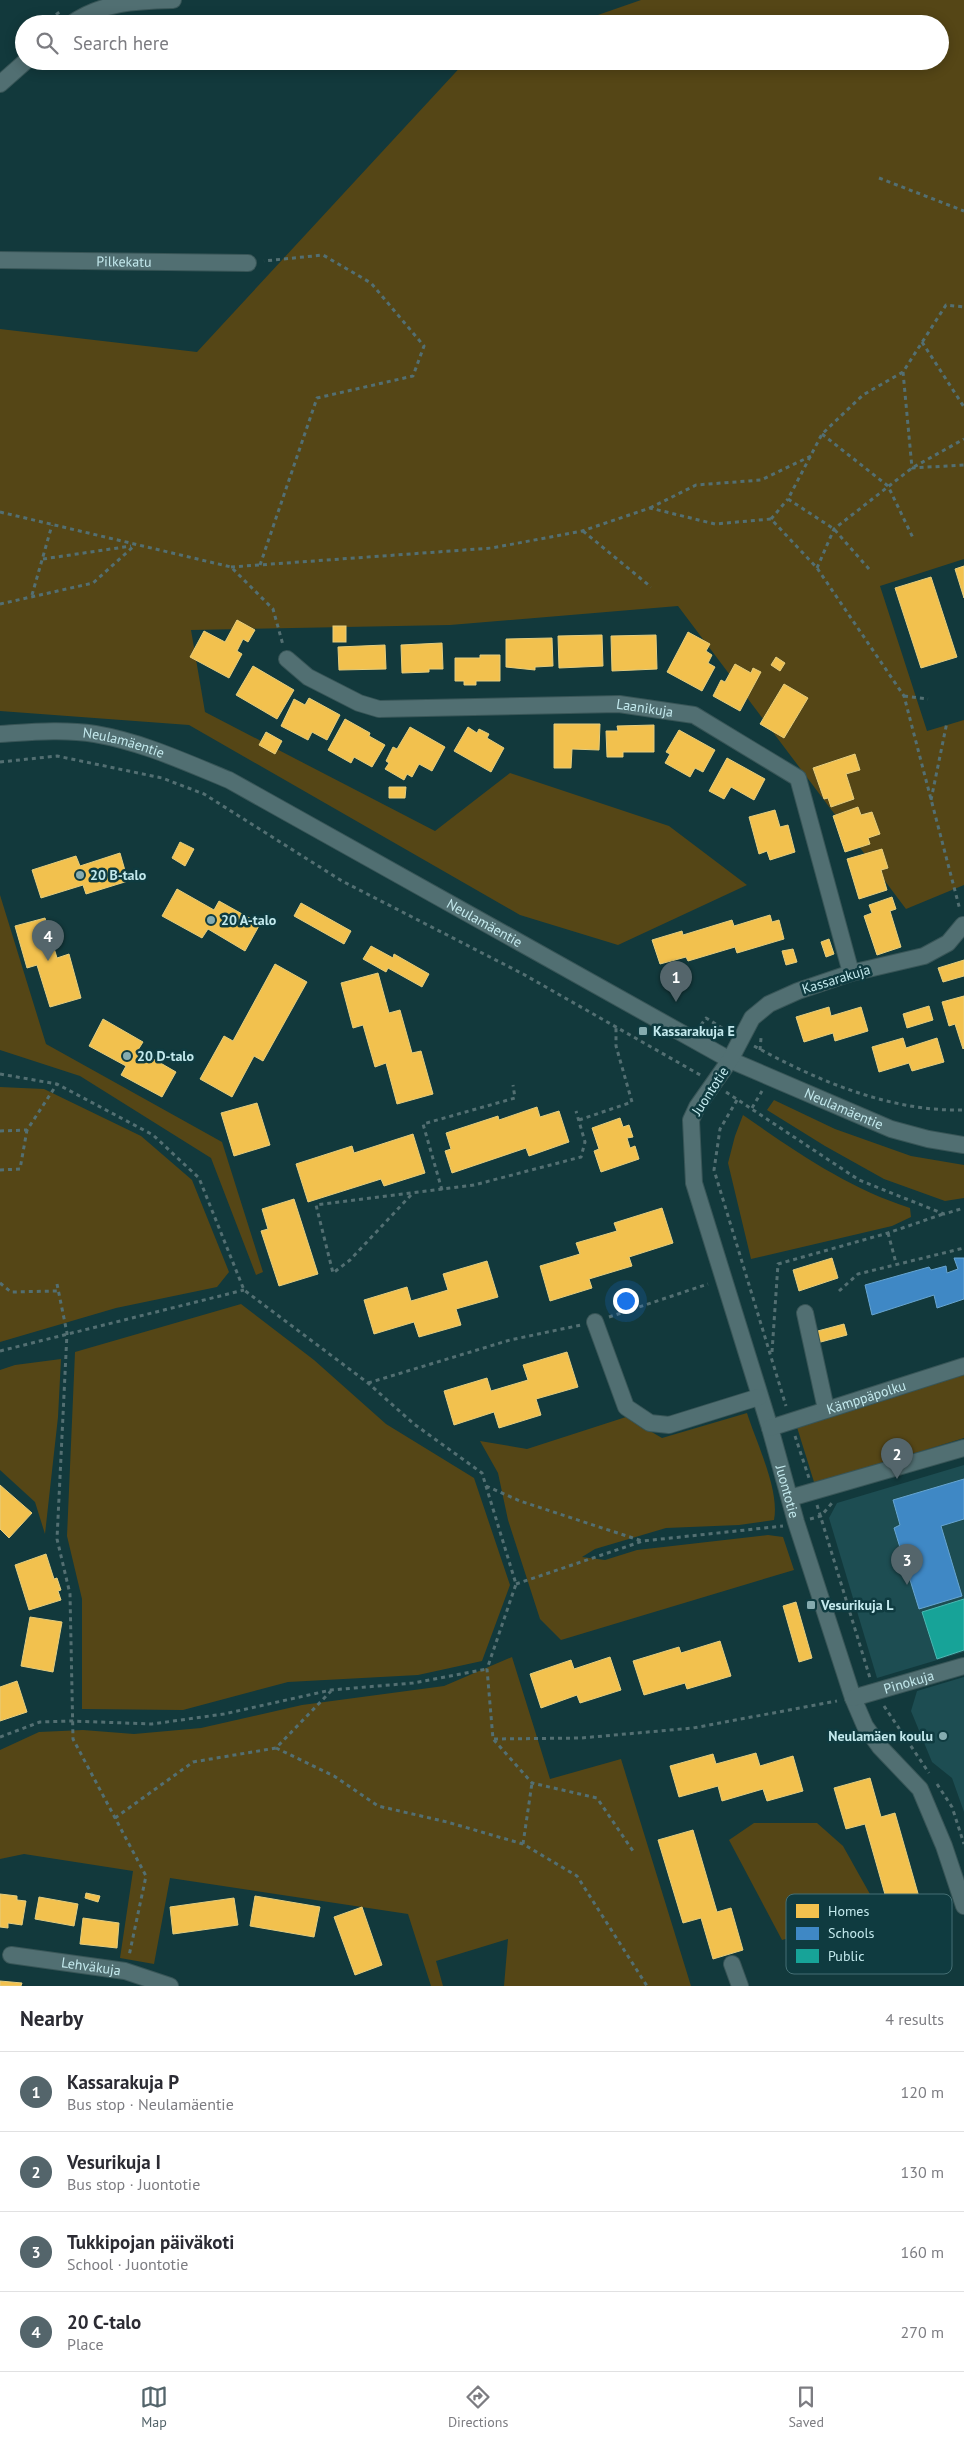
<!DOCTYPE html>
<html lang="en">
<head>
<meta charset="utf-8">
<style>
	:root { --surface:#fff; --page:#f7f7f7; --text:#2b2b33; --muted:#7c7c81; --line:#e1e1e2; --accent:#54656b }
	body { margin:0; font-family:"PT Sans",sans-serif; background:var(--page); color:var(--text) }
	.you { position:absolute; left:625px; top:1300px; width:18px; height:18px; margin:-12px; border:4px solid #fff; border-radius:50%; background:#1a73e8; box-shadow:0 0 0 8px #1a73e833 }
	.badge { display:grid; place-items:center; width:32px; height:32px; border-radius:50%; background:var(--accent); color:#fff; font-size:16px; font-weight:700 }
	.pin { position:absolute; translate:-50% -41px; filter:drop-shadow(0 1px 2px #0008) }
	.pin::after { content:''; position:absolute; top:26px; width:18px; height:15px; background:inherit; clip-path:polygon(0 0,100% 0,50% 100%) }
	.list { margin:0; padding:0; list-style:none }
	h2 { display:flex; justify-content:space-between; align-items:center; height:65px; margin:0; padding:0 20px; font-size:21px }
	h2 small { font-size:16px; font-weight:400; color:var(--muted) }
	.list li { display:grid; grid-template-columns:32px 1fr auto; gap:15px; align-items:center; box-sizing:border-box; height:80px; padding:0 20px; border-top:1px solid var(--line) }
	.list b { display:block; font-size:19px; white-space:nowrap }
	.list p { margin:0; font-size:16px; white-space:nowrap; color:var(--muted) }
	.list em { font-size:16px; font-style:normal; color:var(--muted) }
	.icon { flex:none; width:28px; height:28px; fill:none; stroke:currentColor; stroke-width:2; stroke-linecap:round; stroke-linejoin:round }
	.map { position:relative; flex:none; width:964px; height:1986px; overflow:hidden }
	.search { position:absolute; background:var(--surface); box-shadow:0 2px 12px #0003; left:15px; right:15px; top:15px; height:55px; display:flex; align-items:center; gap:12px; box-sizing:border-box; padding:0 18px; border-radius:28px; color:var(--muted); font-size:19px }
	.sheet { height:385px; background:var(--surface) }
	nav { display:flex; justify-content:space-around; align-items:center; box-sizing:border-box; height:70px; border-top:1px solid var(--line); background:var(--surface); font-size:14px; color:var(--muted) }
	nav a { display:grid; justify-items:center; gap:2px }
	nav .on { color:var(--accent) }
	.map>svg:first-child { display:block }
</style>
</head>
<body>
<div class="map">
<svg width="964" height="1986" viewBox="0 0 964 1986">
	<rect width="100%" height="100%" fill="#12393c"/>
	<g fill="#1d4d52">
		<path d="M964,1465v187l-87,26 -48,-160 8,-15z"/>
		<path d="M964,1677v135l-12,-34 -20,-16 -21,-51 6,-20z"/>
	</g>
	<g fill="#554616">
		<path d="M641,0h323v559l-84,27 47,145 37,-11v165l-58,24 -228,-303 -228,19 -259,5 14,82 230,119 75,-58 159,53 78,59 -129,60 -98,-30 -331,-190 -189,-14v-382l197,23 269,-291h474v-37h-368z"/>
		<path d="M0,895l46,149 176,98 41,130 -7,3 -45,-117 -131,-82 -80,-26z"/>
		<path d="M0,1087l44,2 97,47 51,44 37,92 -12,15 -101,21 -116,34z"/>
		<path d="M774,1100l61,29 76,27 53,9v33l-19,3 -61,-22 -59,-33 -58,-36z"/>
		<path d="M743,1115c53,37 105,73 167,93l1,9 -19,9 -141,33 -23,-96 7,-27z"/>
		<path d="M241,1304l73,56 72,64 88,54 36,107 -28,76 -64,14 -130,7 -105,28 -101,-1v-110l-15,-63 8,-184z"/>
		<path d="M61,1359l-3,58 -13,117 -10,-32 -35,-32v-100l15,-5z"/>
		<path d="M964,1371v67l-114,35 -36,9 -18,-58z"/>
		<path d="M747,1413c9,29 33,77 27,107l-35,5 -73,3 -71,21 -13,8 23,3 32,-10 131,-15 15,2 11,33 -233,70 -21,-21 -32,-99 -10,-47 -18,-32 47,8 99,-32 36,21z"/>
		<path d="M512,1657l38,122 71,-20 70,227h-187l4,-47 -72,22 7,25h-12l-23,-72 -238,-36 -16,86 -34,-6 13,-87 -109,-17 -24,5v-109l39,-18 44,-2 51,4 67,-6 101,-23 142,-19z"/>
		<path d="M754,1823h63l26,23 37,66 -98,28 -53,-100z"/>
	</g>
	<g fill="#f2c14e" stroke="#e4cd7e">
		<path d="M964,566v32l-9,-29z"/>
		<path d="M931,577l26,80 -36,11 -26,-80z"/>
		<path d="M237,620l18,10 -7,12 -5,-3 -6,12 5,3 -13,24 -39,-21 14,-26 21,11z"/>
		<rect x="333" y="626" width="13" height="16"/>
		<path d="M688,632l22,12 -4,7 6,4 -4,8 7,4 -13,24 -35,-19z"/>
		<path d="M602,635l1,31 -44,2 -1,-32z"/>
		<path d="M656,635l1,34 -45,2 -1,-35z"/>
		<path d="M552,638l1,28 -18,1v3l-29,-3v-28z"/>
		<path d="M442,643l1,26h-14v3l-27,1 -1,-28z"/>
		<path d="M385,645l1,24 -47,1 -1,-23z"/>
		<path d="M480,655h20v26h-24v4h-12v-4h-9v-23h25z"/>
		<path d="M776,657l9,6 -5,8 -9,-6z"/>
		<path d="M735,664l16,9 2,-5 8,4 -21,39 -27,-15 8,-16 4,2z"/>
		<path d="M253,666l41,24 -17,29 -41,-24z"/>
		<path d="M784,684l24,14 -24,40 -24,-14z"/>
		<path d="M309,698l31,17 -13,25 -15,-8 -4,8 -27,-14 13,-27 11,6z"/>
		<path d="M345,719l25,14 -1,3 16,9 -13,22 -18,-10 -3,6 -23,-13z"/>
		<path d="M554,724h46l-1,26 -27,-1 -1,19h-17z"/>
		<path d="M654,725v27h-31v5h-16l-1,-26h12l-1,-5z"/>
		<path d="M410,727l35,20 -13,24 -13,-7 -7,13 -5,-3 -3,6 -19,-11 4,-6 -3,-2 7,-14 4,2z"/>
		<path d="M468,727l9,6 2,-4 10,5 -2,4 17,10 -13,24 -37,-21z"/>
		<path d="M679,730l36,20 -12,22 -8,-4 -5,9 -25,-14 5,-9 -4,-2z"/>
		<path d="M266,732l16,9 -7,13 -16,-9z"/>
		<path d="M855,754l5,16 -14,4 8,25 -23,8 -3,-9 -4,1 -11,-31z"/>
		<path d="M727,758l38,21 -11,21 -23,-13 -7,12 -15,-8z"/>
		<path d="M389,787h17l-1,11h-16z"/>
		<path d="M858,807l3,8 11,-3 8,22 -12,4 2,6 -25,8 -12,-36z"/>
		<path d="M775,810l5,17 8,-2 7,27 -25,8 -3,-9 -8,3 -10,-37z"/>
		<path d="M180,842l14,7 -9,17 -13,-8z"/>
		<path d="M882,849l6,19 -7,2 6,20 -28,9 -12,-40z"/>
		<path d="M120,853l8,28 -42,13 -3,-9 -42,13 -9,-28 44,-14 4,10z"/>
		<path d="M177,889l37,21 5,-9 41,23 -15,27 -37,-22 -6,9 -40,-22z"/>
		<path d="M892,897l4,12 -6,2 11,36 -24,8 -13,-39 8,-3 -3,-8z"/>
		<path d="M301,903l50,28 -7,13 -50,-28z"/>
		<path d="M770,915l2,7 7,-2 5,19 -47,14 -2,-6 -47,14 -2,-4 -26,7 -8,-24 30,-9 1,4 49,-15 2,6z"/>
		<path d="M45,918l12,40 12,-4 12,44 -31,9 -13,-42 -10,3 -12,-42z"/>
		<path d="M829,939l5,15 -8,3 -5,-15z"/>
		<path d="M371,946l22,12 1,-4 35,20 -7,13 -34,-19 -2,4 -23,-13z"/>
		<path d="M793,949l4,13 -11,3 -4,-14z"/>
		<path d="M964,960v16l-21,6 -5,-14z"/>
		<path d="M275,964l32,18 -44,79 -9,-5 -22,41 -32,-18 24,-43 9,5z"/>
		<path d="M378,973l11,40 11,-3 12,43 9,-2 12,43 -36,10 -11,-41 -11,4 -12,-42 -10,3 -12,-45z"/>
		<path d="M964,996v52l-1,1 -8,-25 -6,2 -7,-24z"/>
		<path d="M929,1006l4,14 -26,8 -4,-14z"/>
		<path d="M829,1007l2,9 30,-9 7,24 -33,10 -2,-8 -29,9 -8,-25z"/>
		<path d="M103,1019l40,23 -5,8 38,22 -14,25 -41,-22 5,-9 -37,-20z"/>
		<path d="M903,1038l3,10 31,-10 7,24 -32,9 -3,-8 -30,9 -7,-25z"/>
		<path d="M257,1103l13,42 -36,11 -13,-43z"/>
		<path d="M537,1107l3,10 19,-6 10,31 -40,14 -3,-8 -74,25 -7,-22 6,-2 -5,-16 52,-17 1,4z"/>
		<path d="M620,1118l3,9 6,-2 4,12 -6,1 3,10 5,-2 4,13 -38,13 -7,-21 5,-2 -7,-21z"/>
		<path d="M413,1134l12,39 -41,13 -3,-7 -73,23 -12,-38 56,-18 2,7z"/>
		<path d="M294,1199l24,75 -39,12 -18,-55 7,-2 -6,-20z"/>
		<path d="M662,1208l11,35 -44,14 3,9 -43,13 3,9 -42,13 -10,-35 40,-12 -4,-11 41,-12 -3,-8z"/>
		<path d="M832,1258l6,20 -39,13 -6,-21z"/>
		<path d="M487,1261l11,36 -42,12 5,16 -42,12 -5,-15 -40,12 -10,-34 43,-13 4,14 37,-11 -5,-16z"/>
		<path d="M844,1324l3,11 -30,8 -3,-11z"/>
		<path d="M567,1352l11,35 -42,12 5,16 -42,13 -5,-16 -40,13 -10,-34 43,-13 4,13 37,-11 -5,-15z"/>
		<path d="M0,1485l32,28 -23,25 -9,-9z"/>
		<path d="M46,1554l8,25 3,-1 4,12 -3,1 3,9 -32,10 -14,-45z"/>
		<path d="M796,1602l16,56 -13,4 -16,-56z"/>
		<path d="M30,1617l32,5 -9,50 -32,-6z"/>
		<path d="M720,1641l11,35 -44,13 -2,-6 -41,12 -11,-34 46,-14 2,6z"/>
		<path d="M610,1657l11,33 -41,13 -3,-8 -36,13 -11,-34 41,-14 3,9z"/>
		<path d="M17,1681l10,31 -27,9v-34z"/>
		<path d="M756,1753l4,13 33,-10 10,35 -36,10 -4,-12 -41,12 -4,-15 -39,11 -9,-31 43,-12 3,10z"/>
		<path d="M870,1778l11,39 14,-4 24,84 -31,8 -23,-81 -19,5 -12,-41z"/>
		<path d="M693,1830l24,82 14,-4 12,42 -30,9 -12,-41 -18,5 -25,-83z"/>
		<path d="M86,1893l14,3 -2,6 -13,-4z"/>
		<path d="M0,1894l17,2v4l9,1 -4,24 -14,-2v5l-8,-1z"/>
		<path d="M255,1896l65,11 -6,30 -64,-11z"/>
		<path d="M39,1897l39,7 -4,22 -39,-7z"/>
		<path d="M234,1898l4,27 -65,9 -3,-27z"/>
		<path d="M362,1907l20,58 -27,10 -21,-58z"/>
		<path d="M83,1918l36,5 -2,25 -37,-4z"/>
		<path d="M0,1981l22,2 -1,3h-21z"/>
	</g>
	<g fill="#3f88c5" stroke="#67a5d1">
		<path d="M954,1258h10v41l-27,9 -3,-13 -62,20 -7,-30 64,-18 2,3 15,-4 1,7 11,-4z"/>
		<path d="M964,1479v40l-23,7 21,70 -43,13 -25,-81 6,-3 -7,-25z"/>
	</g>
	<path fill="#17a398" stroke="#4bb8b2" d="M964,1599v51l-27,9 -15,-47z"/>
	<g fill="none" stroke-linecap="round" stroke-linejoin="round">
		<g stroke="#385557" stroke-width="18">
			<g id="minor">
				<path d="M71,24c30,-22 66,-23 102,-24"/>
				<path d="M0,84l26,-23"/>
				<path id="s1" d="M0,260l248,3"/>
				<path id="s2" d="M287,659l21,18 51,26 20,6 240,-5 75,11 104,63 53,195"/>
				<path id="s3" d="M0,734c32,-2 64,-5 95,0 47,8 90,28 134,46l501,280 161,69 37,10 36,6"/>
				<path id="s4" d="M963,925l-15,18 -24,13 -73,17 -53,18 -29,13 -17,14 -22,42 -33,47 -6,13 3,63 76,245 26,94 57,176 12,28 15,21 40,42 24,57 20,60"/>
				<path d="M805,1313l21,96"/>
				<path d="M595,1322l31,85 24,16 19,2 90,-28"/>
				<path id="s5" d="M770,1428l194,-62"/>
				<path d="M790,1498l174,-50"/>
				<path id="s6" d="M853,1698l111,-32"/>
				<path id="s7" d="M11,1955l114,16 45,15"/>
				<path d="M732,1964l8,22"/>
			</g>
		</g>
		<g stroke="#536f72" stroke-width="3" stroke-dasharray="4 4" stroke-linecap="butt">
			<path d="M43,24l18,-13"/>
			<path d="M17,46l7,-6"/>
			<path d="M879,178l85,33"/>
			<path d="M922,342l42,65"/>
			<path d="M903,372l9,96 52,-3"/>
			<path d="M822,434l66,52 26,54"/>
			<path d="M650,508l46,-23 65,-5 50,-24"/>
			<path d="M0,512l231,55 42,42 10,36"/>
			<path d="M771,519l17,-20"/>
			<path d="M583,531l68,56"/>
			<path d="M43,559l88,-13"/>
			<path d="M260,565l57,-167 96,-22 11,-30 -53,-63 -48,-28 -59,6"/>
			<path d="M231,567l261,-19 90,-17 68,-23 65,16 56,-5 46,49 87,128 56,214"/>
			<path d="M817,568l17,-39 78,-61 52,-29"/>
			<path d="M869,569l-35,-40 -46,-30 34,-65 41,-39 40,-23 43,-67 18,2"/>
			<path d="M32,595l20,-70"/>
			<path d="M0,604l93,-21 41,-37"/>
			<path d="M904,696l24,3"/>
			<path d="M0,762l57,-6 105,22 42,16 138,87 181,93 179,102"/>
			<path d="M931,800l16,-78"/>
			<path d="M701,1025l5,-7 21,13"/>
			<path d="M754,1046c64,35 137,66 210,64"/>
			<path d="M760,1050l1,-12"/>
			<path d="M0,1074l57,10 96,51 46,43 45,112 124,93 46,41 68,49 34,111 -29,85 6,70 39,44 65,15 38,56"/>
			<path d="M726,1092l133,88 85,34 20,-6"/>
			<path d="M737,1100l-17,29 -6,41 72,236"/>
			<path d="M752,1108l10,-17"/>
			<path d="M579,1120l53,-18 -16,-56v-19"/>
			<path d="M0,1131l27,-1 30,-46"/>
			<path d="M0,1170l20,-1 7,-39"/>
			<path d="M442,1190l-19,-66 92,-26 -2,-13"/>
			<path d="M411,1195l-61,65 -17,13 -17,-68 158,-20 107,-28 4,-15 -9,-31"/>
			<path d="M888,1233l8,30"/>
			<path d="M0,1283l11,9 47,-1"/>
			<path d="M57,1284l10,49 -10,206 13,55 3,145 73,137 -17,80"/>
			<path d="M839,1291l19,-17 106,-26"/>
			<path d="M609,1317l99,-33"/>
			<path d="M0,1351l244,-61"/>
			<path d="M772,1352l6,-88 110,-31 55,-19"/>
			<path d="M368,1383l142,-43 71,-15"/>
			<path d="M795,1436l14,42"/>
			<path d="M486,1486l34,15 122,40"/>
			<path d="M817,1505l53,173"/>
			<path d="M810,1519l11,-3 11,-13"/>
			<path d="M516,1584l127,-43 140,-15"/>
			<path d="M884,1706l45,67"/>
			<path d="M0,1737l40,-15 31,-1 81,3 72,-10 107,-24 82,-7 74,-14"/>
			<path d="M494,1739l87,-1 112,-10 144,-27"/>
			<path d="M276,1748l58,28 44,30 69,16 76,22 54,32 70,110"/>
			<path d="M937,1784l15,23 12,37"/>
			<path d="M115,1818l78,-56 83,-14 55,-57"/>
			<path d="M523,1844l9,-61"/>
		</g>
		<use href="#minor" stroke="#516f72" stroke-width="16"/>
	</g>
	<g fill="#85abaf" stroke="#0f3b40" stroke-width="2">
		<circle cx="80" cy="875" r="5"/>
		<circle cx="211" cy="920" r="5"/>
		<rect x="638" y="1026" width="10" height="10" rx="2.5"/>
		<circle cx="127" cy="1056" r="5"/>
		<rect x="806" y="1600" width="10" height="10" rx="2.5"/>
		<circle cx="943" cy="1736" r="5"/>
	</g>
	<g text-anchor="middle" stroke-width="5" stroke-linejoin="round" paint-order="stroke">
		<g font-size="14" fill="#c3e9ed" stroke="#0f3b40">
			<text dy="5" stroke="none"><textPath href="#s1" startOffset="124">Pilkekatu</textPath></text>
			<text dy="5" stroke="none"><textPath href="#s2" startOffset="372">Laanikuja</textPath></text>
			<text dy="5" stroke="none"><textPath href="#s3" startOffset="125">Neulamäentie</textPath></text>
			<text dy="5" stroke="none"><textPath href="#s3" startOffset="530">Neulamäentie</textPath></text>
			<text transform="translate(836 979) rotate(-17)" y="5">Kassarakuja</text>
			<text transform="translate(710 1091) rotate(-57)" y="5">Juontotie</text>
			<text dy="5" stroke="none"><textPath href="#s3" startOffset="935">Neulamäentie</textPath></text>
			<text dy="5" stroke="none"><textPath href="#s5" startOffset="101">Kämppäpolku</textPath></text>
			<text dy="5" stroke="none"><textPath href="#s4" startOffset="740">Juontotie</textPath></text>
			<text dy="5" stroke="none"><textPath href="#s6" startOffset="58">Pinokuja</textPath></text>
			<text dy="5" stroke="none"><textPath href="#s7" startOffset="81">Lehväkuja</textPath></text>
		</g>
		<g font-size="14" font-weight="bold" fill="#c3e9ed" stroke="#0f3b40" text-anchor="start">
			<text x="90" y="880">20 B-talo</text>
			<text x="221" y="925">20 A-talo</text>
			<text x="653" y="1036">Kassarakuja E</text>
			<text x="137" y="1061">20 D-talo</text>
			<text x="821" y="1610">Vesurikuja L</text>
			<text x="933" y="1741" text-anchor="end">Neulamäen koulu</text>
		</g>
	</g>
	<rect x="786" y="1894" width="166" height="80" rx="8" fill="#0f3b40" stroke="#456f74" stroke-width="1"/>
	<rect x="796" y="1904" width="23" height="14" fill="#f2c14e"/>
	<rect x="796" y="1927" width="23" height="13" fill="#3f88c5"/>
	<rect x="796" y="1949" width="23" height="14" fill="#17a398"/>
	<g font-size="14" fill="#c3e9ed">
		<text x="828" y="1916">Homes</text>
		<text x="828" y="1938">Schools</text>
		<text x="828" y="1961">Public</text>
	</g>
</svg>
<div class="you"></div>
<div class="pin badge" style="left:676px;top:1002px">1</div>
<div class="pin badge" style="left:897px;top:1479px">2</div>
<div class="pin badge" style="left:907px;top:1585px">3</div>
<div class="pin badge" style="left:48px;top:961px">4</div>
<div class="search"><svg class="icon" aria-label="search" viewBox="0 0 24 24"><circle cx="10" cy="10" r="6"/><path d="M15 15l6 6"/></svg>Search here</div>
</div>
<section class="sheet">
<h2>Nearby<small>4 results</small></h2>
<ul class="list">
<li><span class="badge">1</span><div><b>Kassarakuja P</b><p>Bus stop · Neulamäentie</p></div><em>120 m</em></li>
<li><span class="badge">2</span><div><b>Vesurikuja I</b><p>Bus stop · Juontotie</p></div><em>130 m</em></li>
<li><span class="badge">3</span><div><b>Tukkipojan päiväkoti</b><p>School · Juontotie</p></div><em>160 m</em></li>
<li><span class="badge">4</span><div><b>20 C-talo</b><p>Place</p></div><em>270 m</em></li>
</ul>
</section>
<nav>
<a class="on"><svg class="icon" aria-label="map" viewBox="0 0 24 24"><path d="M3 6l6-2 6 2 6-2v14l-6 2-6-2-6 2zM9 4v14M15 6v14"/></svg>Map</a>
<a><svg class="icon" aria-label="directions" viewBox="0 0 24 24"><path d="M12 3l9 9-9 9-9-9zM9 14v-3h6M13 9l2 2-2 2"/></svg>Directions</a>
<a><svg class="icon" aria-label="saved" viewBox="0 0 24 24"><path d="M7 4h10v16l-5-4-5 4z"/></svg>Saved</a>
</nav>
</body>
</html>
